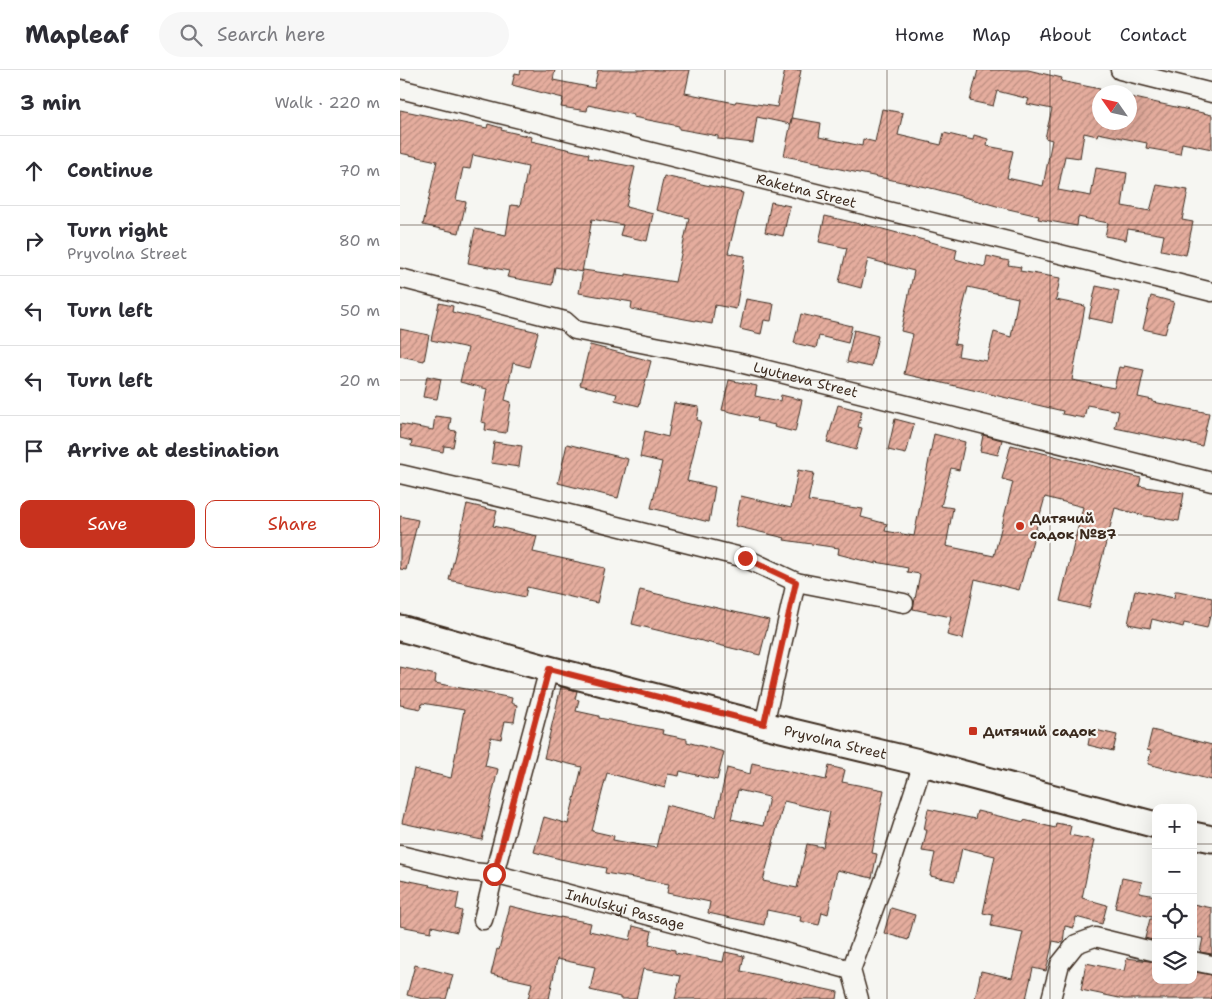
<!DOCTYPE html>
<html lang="en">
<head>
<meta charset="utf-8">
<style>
	:root { --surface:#fff; --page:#f7f7f7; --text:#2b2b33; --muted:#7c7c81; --line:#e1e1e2; --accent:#c8321e }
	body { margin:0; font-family:"Shantell Sans",sans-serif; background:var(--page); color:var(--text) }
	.controls { position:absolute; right:15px; bottom:15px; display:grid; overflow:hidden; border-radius:10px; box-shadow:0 5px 20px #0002 }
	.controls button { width:45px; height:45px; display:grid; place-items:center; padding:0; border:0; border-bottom:1px solid var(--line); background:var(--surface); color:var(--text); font:25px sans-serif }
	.compass { position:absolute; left:692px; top:15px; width:45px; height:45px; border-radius:50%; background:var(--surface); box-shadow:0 5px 20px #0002; rotate:304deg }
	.stop { position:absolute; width:15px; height:15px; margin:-11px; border:4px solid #c8321e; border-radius:50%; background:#fff }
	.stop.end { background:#c8321e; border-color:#fff; box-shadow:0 1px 5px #0008 }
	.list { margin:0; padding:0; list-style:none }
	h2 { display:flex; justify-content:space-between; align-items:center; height:65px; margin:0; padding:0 20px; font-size:21px }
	h2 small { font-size:16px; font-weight:400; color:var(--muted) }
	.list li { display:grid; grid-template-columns:32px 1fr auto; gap:15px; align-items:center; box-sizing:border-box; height:70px; padding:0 20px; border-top:1px solid var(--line) }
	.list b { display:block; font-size:19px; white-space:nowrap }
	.list p { margin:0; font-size:16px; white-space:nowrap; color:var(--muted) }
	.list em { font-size:16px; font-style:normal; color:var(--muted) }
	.actions { display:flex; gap:10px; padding:15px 20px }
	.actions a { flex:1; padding:11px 0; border:1px solid var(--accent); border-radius:10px; text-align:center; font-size:18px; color:var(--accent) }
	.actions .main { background:var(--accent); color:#fff }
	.icon { flex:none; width:28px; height:28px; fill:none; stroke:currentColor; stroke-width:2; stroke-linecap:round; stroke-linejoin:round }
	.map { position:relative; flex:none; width:812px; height:929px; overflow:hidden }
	header { display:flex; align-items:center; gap:30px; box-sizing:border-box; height:70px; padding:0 25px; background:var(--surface); border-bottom:1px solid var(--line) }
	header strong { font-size:24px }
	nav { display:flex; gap:28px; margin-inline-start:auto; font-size:18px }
	.search { width:350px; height:45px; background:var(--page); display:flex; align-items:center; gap:12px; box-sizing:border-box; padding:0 18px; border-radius:28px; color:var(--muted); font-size:19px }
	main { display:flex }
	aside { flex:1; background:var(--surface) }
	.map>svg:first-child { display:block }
</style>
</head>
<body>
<header>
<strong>Mapleaf</strong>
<div class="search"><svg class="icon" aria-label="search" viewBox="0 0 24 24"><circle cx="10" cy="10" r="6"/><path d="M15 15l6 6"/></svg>Search here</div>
<nav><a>Home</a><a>Map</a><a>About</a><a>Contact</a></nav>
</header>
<main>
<aside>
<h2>3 min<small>Walk · 220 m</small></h2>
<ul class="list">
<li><svg class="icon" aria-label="ahead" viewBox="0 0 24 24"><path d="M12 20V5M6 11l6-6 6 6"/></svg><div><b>Continue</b></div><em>70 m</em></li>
<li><svg class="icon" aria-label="right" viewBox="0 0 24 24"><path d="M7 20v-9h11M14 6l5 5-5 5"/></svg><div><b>Turn right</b><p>Pryvolna Street</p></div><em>80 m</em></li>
<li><svg class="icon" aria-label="left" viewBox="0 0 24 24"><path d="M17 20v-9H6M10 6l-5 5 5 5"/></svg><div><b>Turn left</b></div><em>50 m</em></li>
<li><svg class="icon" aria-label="left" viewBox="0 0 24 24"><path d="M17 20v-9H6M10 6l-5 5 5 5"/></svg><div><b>Turn left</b></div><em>20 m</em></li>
<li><svg class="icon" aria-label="arrive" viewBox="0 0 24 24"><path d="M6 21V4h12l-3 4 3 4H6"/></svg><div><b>Arrive at destination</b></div></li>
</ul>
<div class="actions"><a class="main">Save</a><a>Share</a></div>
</aside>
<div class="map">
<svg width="812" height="929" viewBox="0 0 812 929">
	<defs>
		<pattern id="building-hatch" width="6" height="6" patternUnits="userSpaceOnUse" patternTransform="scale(1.25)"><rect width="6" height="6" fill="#e5ad9e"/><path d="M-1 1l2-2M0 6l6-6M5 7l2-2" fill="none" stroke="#bb8d80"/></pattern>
	</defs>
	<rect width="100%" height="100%" fill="#f6f6f2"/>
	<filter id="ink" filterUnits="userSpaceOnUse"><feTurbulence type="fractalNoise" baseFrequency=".02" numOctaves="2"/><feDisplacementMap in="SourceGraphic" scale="10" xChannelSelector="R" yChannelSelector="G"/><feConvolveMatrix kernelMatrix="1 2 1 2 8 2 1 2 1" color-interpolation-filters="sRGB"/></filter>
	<g filter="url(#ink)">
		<g fill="url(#building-hatch)" stroke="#3b2a1e" fill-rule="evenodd">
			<path d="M121,0h34l-2,10 41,8 4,-18h92l-5,23 50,10 1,-2 41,6 8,-37h16l-11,54 -33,-7 -4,26 -35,-4v-3l-39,-7v-3l-46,-9 1,-2 -46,-10 -1,6 -26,-4 2,-9 -51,-13 3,-12 5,1z"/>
			<path d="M578,0h50l34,8 -1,3 39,8v33h30v-25l82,18v34l-30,-6 -2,11 -34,-6 1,-5 -49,-10 -1,3 -13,-3 -4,25 -15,-2 -7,34 33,6 5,-28 31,5 -5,33 28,5 7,-26 31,5 -6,30 11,2 -7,33 -25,-5 3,-15 -36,-6 -2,11 -21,-4 3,-13 -30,-6 -1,9 -39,-7 1,-3 -35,-8 -69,-19 -114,-24v-2l-37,-7 8,-38 29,5 -2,14 43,9 1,-7 12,3 7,-33 21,4 -5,22 43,10 3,-12 29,7 1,-5 14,4 -1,7 26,5 -6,27 36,8 9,-46 -7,-2 7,-29 -25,-5 2,-5 -32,-8 -4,15 -23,-5z"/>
			<path d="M0,40l87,18 1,-4 14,4 -1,2 31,7 -1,4 58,13 -1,4 47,9 -9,40 27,7 -6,27 -27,-6 3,-10 -31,-6 -10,53 -27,-5 -3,18 -45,-8 2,-6 -41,-8 7,-34 31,6 5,-30 9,1 8,-39 -55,-12 -3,14 -7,-1 -7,32 10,2 -7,31 -36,-8 14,-64 -37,-8z"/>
			<path d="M264,106l79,17 -15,60 17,3 -9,53 -21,-4 -3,19 -81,-15 1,-7 -53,-9 4,-23 43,6v-2l49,8 14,-64 -33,-8z"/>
			<path d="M371,132l19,4 -7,30 -18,-4z"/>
			<path d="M425,146l39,9v-1l93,25 -2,10 30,8 2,-11 22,5 -1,4 13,2 -1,4 40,7 -4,22 29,6 -13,74 42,8 5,-21 5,1v-2l20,4 -6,27 15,3v2l56,11 -7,33 -87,-18 4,-17 -32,-6 -3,13 -22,-4 1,-3 -159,-37 9,-40 -12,-3 13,-60 -46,-12 -7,29 -22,-6 8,-34 -28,-6zM568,217l50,11 -7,39 -17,-5 -7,29 -29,-5 2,-11 -6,-1z"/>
			<path d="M696,216l23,5 -6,32 -24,-5z"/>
			<path d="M751,226l23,6 -9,32 -22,-5z"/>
			<path d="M346,229l28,5 -3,17 -7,-1 -3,14 -21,-5z"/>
			<path d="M39,233l14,3 -1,6 86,20 -9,35 -16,-4 -8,37 6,2 -5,31 -21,-3 1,-7 -5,-1 6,-33 -27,-7 8,-34 -37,-8z"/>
			<path d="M401,244l51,12 -4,17 -29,-7 -3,12 -22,-5z"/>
			<path d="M0,259l29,6 -5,26 -24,-5z"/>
			<path d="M454,260l24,6 -7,31 -24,-5z"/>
			<path d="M190,275l61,16 -12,45 -24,-6 2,-6 -37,-9z"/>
			<path d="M27,306l14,3 -4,20 -14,-2z"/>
			<path d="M329,310l28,6 -2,10 25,5 1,-6 21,5 -7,32 -21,-5 1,-2 -18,-4 1,-3 -36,-8z"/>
			<path d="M274,333l25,4 -2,13 4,1 -14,60 28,6 -6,35 -58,-14 11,-46 -22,-5 5,-26 23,6z"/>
			<path d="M438,335l24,6 -4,16 4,1 -6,22 -29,-8z"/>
			<path d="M35,346l16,2 -2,12 7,1 -3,16 -9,-1 -1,6 -32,-6 1,-5 -12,-3v-14l33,6z"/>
			<path d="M495,349l19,5 -8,30 -18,-4z"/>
			<path d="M534,364l31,8 -6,28 -8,-2 -10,38 12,2 -7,38 48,10 19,-74 -11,-3 9,-34 130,33 -2,8 45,7 -5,28 -34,-5 -30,-8 -26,100 -29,-7 23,-94 -38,-10 -26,93 -44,-11 -12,60 -16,-4 4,-18 -38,-8 7,-35 -13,-2 1,-4 -32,-6v2l-38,-10 1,-6 -55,-8 1,-2 -50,-12 6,-30 50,12 7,-38 16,3 -6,28 55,8 -2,8 26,7 -2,7 29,5z"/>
			<path d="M583,365l19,5 -4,15 -18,-4z"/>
			<path d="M94,372l28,4 -3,21 -28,-4z"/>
			<path d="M167,374l61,15 -10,39 -60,-15z"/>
			<path d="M67,434l30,7 -4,15 44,10 -4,16 72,16 -8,35 -70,-16 -2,10 -76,-17z"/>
			<path d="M0,446l18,4 -12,50 -6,-1z"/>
			<path d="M240,520l129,30 -9,35 -128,-31z"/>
			<path d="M735,520l39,8 1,-7h3l34,7v18h-2l-3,12 -23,-5 -1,4 -31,-8 -2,9 -22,-4z"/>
			<path d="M0,597l36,8 -1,8 77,15 -1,5 6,2 -3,17 -9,-1 -4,18 -10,-2 -6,29 13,3 -16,71 -80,-17 12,-54 37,9 13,-68 -42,-7 -1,6 -21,-4z"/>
			<path d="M161,617l16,4 -2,8 4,1 -3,11 23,5v2l64,12 -1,4 25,5v3l37,10 -7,28 -37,-9 -1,5 -11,-2 -3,14 -58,-15 -15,58 22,5 -1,4 43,8 10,-43 50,12 11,-49 23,6 2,-11 74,17 3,-14 16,4 -3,12 42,8 -12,63 5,1 -5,24 -35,-8 -9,44 -6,-2 -3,13 -19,-4 1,-4 -34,-7 -3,15 -56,-12 2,-11 -43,-9 2,-9 -64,-11 1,-5 -46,-9 -26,-7 10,-35 24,7 14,-57 -38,-9zM338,720l31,7 -6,29 -32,-7zM384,731l46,11 -7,35 -16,-3 -10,44 -34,-7z"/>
			<path d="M691,659l26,6 -4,16 -25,-6z"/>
			<path d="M752,660l60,15v35l-64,-16 3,-13 -4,-1z"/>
			<path d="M528,739l47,10 2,-8 47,11v-2l31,8 1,-5 15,3 -2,9 25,5 -12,58 25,7 -5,19 -26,-7 -2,11 -9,-2 -2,17 -10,-2 -7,30 -13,-3 -7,31h-51l6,-28 31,7 11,-46 -32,-6 2,-11 -10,-2 12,-57 -33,-8 -7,33 -25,-5 5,-23 -13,-2 5,-21h-3z"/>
			<path d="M722,808l20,4 -3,11 17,3v22l-41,-10z"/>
			<path d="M0,809l30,6 -1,1 30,7 -3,16 6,2 -5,21 -25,-6 -1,6 -31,-6z"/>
			<path d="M793,834l19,4v46l-12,-2 3,-14 -10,-1z"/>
			<path d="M110,836l50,12v-1l31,6 -2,8 41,9 3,-14 19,5 -3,13 26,6v3l48,9 2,-10 19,4 -3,15 97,21 -1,7h-162l6,-23 -38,-7 -7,30h-16v-2l-30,-7 5,-23 -38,-8 -8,40h-21l4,-16 -41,-9 6,-25 2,1z"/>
			<path d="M491,838l24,7 -7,25 -24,-7z"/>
			<path d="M750,849h6v22l-11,-3z"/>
			<path d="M727,888l29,4v18h37v-6l2,1 1,-3 16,3v24h-88l-43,-9 5,-27 38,8z"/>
			<path d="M15,895l38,10 -7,24h-23l-16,-4z"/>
		</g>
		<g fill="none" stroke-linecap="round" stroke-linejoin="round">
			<g stroke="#3b2a1e" stroke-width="21">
				<g id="street">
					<path d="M720,0l92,23"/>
					<path id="s1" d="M0,19l812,203"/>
					<path id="s2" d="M0,208l165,43 10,9 161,32 476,120"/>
					<path d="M0,404l137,32 208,52 51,24 -32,143"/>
					<path d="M396,512l108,21"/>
					<path id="s3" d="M0,785l71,17 23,2 357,96"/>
					<path d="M83,850l11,-46 55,-205"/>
					<path d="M793,891l19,4"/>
					<path d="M459,929l-8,-29 39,-105 33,-102"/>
					<path d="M651,929l9,-35 16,-20 19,-7 61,15"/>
				</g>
			</g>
			<g stroke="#3b2a1e" stroke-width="29">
				<g id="secondary">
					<path id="s4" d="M0,558l149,41 215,56 159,38 233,62"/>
					<path d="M793,765l19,4"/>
				</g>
			</g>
			<use href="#street" stroke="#f6f6f2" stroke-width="18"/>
			<use href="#secondary" stroke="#f6f6f2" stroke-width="25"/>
		</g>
	</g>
	<g fill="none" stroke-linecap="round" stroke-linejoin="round" filter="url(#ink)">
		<path stroke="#c8321e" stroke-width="6" d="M94,804l55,-205 215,55 32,-142 -51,-24"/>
	</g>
	<path fill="none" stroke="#3b2a1e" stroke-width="1" stroke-opacity="0.55" d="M162,0v929M325,0v929M487,0v929M650,0v929M0,155h812M0,310h812M0,465h812M0,619h812M0,774h756M793,774h19"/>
	<g fill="#c8321e" stroke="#f6f6f2" stroke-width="2">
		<circle cx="620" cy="456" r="5"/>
		<rect x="568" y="656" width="10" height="10" rx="2.5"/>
	</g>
	<g text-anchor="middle" stroke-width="4.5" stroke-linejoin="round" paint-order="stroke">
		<g font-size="14" fill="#3b2a1e" stroke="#f6f6f2">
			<text dy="5" stroke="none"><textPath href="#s1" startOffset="419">Raketna Street</textPath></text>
			<text dy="5" stroke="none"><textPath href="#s2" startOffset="420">Lyutneva Street</textPath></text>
			<text dy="5" stroke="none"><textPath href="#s4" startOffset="450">Pryvolna Street</textPath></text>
			<text dy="5" stroke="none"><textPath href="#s3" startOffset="232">Inhulskyi Passage</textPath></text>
		</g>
		<g font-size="14" font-weight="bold" fill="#3b2a1e" stroke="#f6f6f2" text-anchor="start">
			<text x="630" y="453">Дитячий<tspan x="630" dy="16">садок №87</tspan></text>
			<text x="583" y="666">Дитячий садок</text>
		</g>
	</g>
</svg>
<div class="controls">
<button>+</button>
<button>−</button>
<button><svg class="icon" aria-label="locate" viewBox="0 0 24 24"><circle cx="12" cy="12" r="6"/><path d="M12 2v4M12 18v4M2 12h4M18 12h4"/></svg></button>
<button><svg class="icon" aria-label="layers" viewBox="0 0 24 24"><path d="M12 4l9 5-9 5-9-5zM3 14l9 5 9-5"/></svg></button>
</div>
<svg class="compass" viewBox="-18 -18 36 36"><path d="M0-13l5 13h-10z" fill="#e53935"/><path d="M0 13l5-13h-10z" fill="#7c7c81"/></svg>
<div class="stop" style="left:94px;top:804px"></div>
<div class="stop end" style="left:345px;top:488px"></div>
</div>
</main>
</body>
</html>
